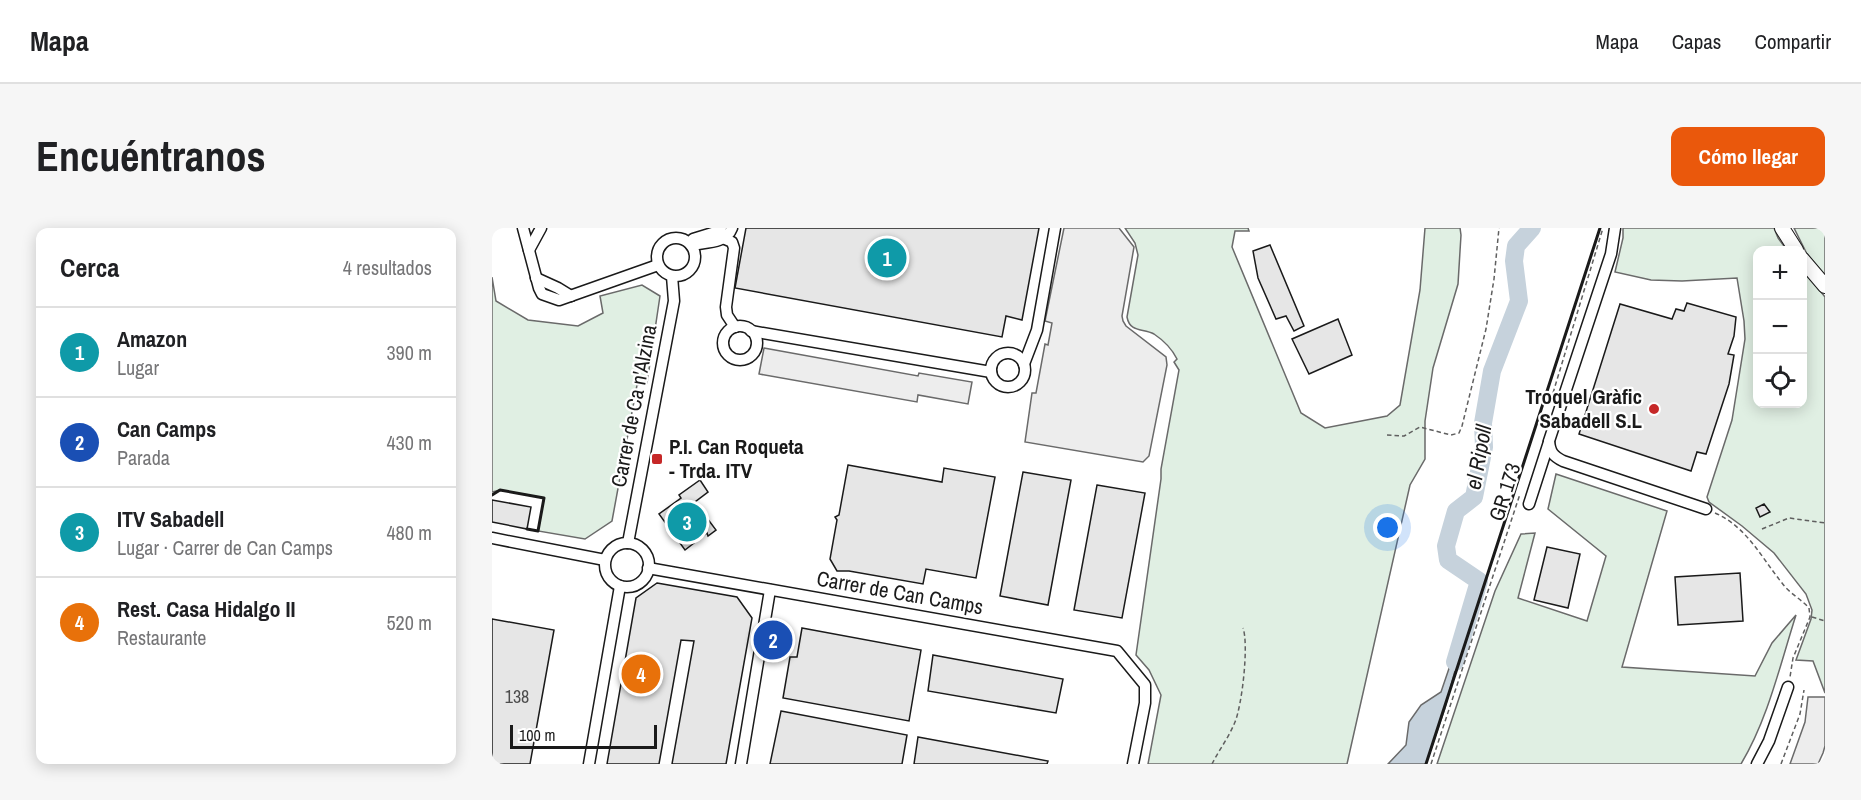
<!DOCTYPE html>
<html lang="es">
<head>
<meta charset="utf-8">
<style>
	:root { --surface:#fff; --page:#f6f6f6; --text:#202124; --muted:#757577; --line:#e0e0e0; --accent:#ea580c }
	body { margin:0; font-family:"Archivo Narrow",sans-serif; background:var(--page); color:var(--text) }
	.controls { position:absolute; right:18px; top:18px; display:grid; overflow:hidden; border-radius:12px; box-shadow:0 3px 15px #0003 }
	.controls button { width:54px; height:54px; display:grid; place-items:center; padding:0; border:0; border-bottom:2px solid var(--line); background:var(--surface); color:var(--text); font:30px sans-serif }
	.scale { position:absolute; left:18px; bottom:15px; width:147px; box-sizing:border-box; padding-left:6px; border:3px solid #1a1a1a; border-top:0; font-size:16px; line-height:21px; white-space:nowrap; color:#1a1a1a; -webkit-text-stroke:4px #fff; paint-order:stroke }
	.you { position:absolute; left:896px; top:300px; width:21px; height:21px; margin:-15px; border:4px solid #fff; border-radius:50%; background:#1a73e8; box-shadow:0 0 0 9px #1a73e833 }
	.badge { display:grid; place-items:center; width:39px; height:39px; border-radius:50%; background:var(--accent); color:#fff; font-size:20px; font-weight:700 }
	.pin { position:absolute; translate:-50% -50%; border:3px solid #fff; box-shadow:0 2px 6px #0006 }
	.list { margin:0; padding:0; list-style:none }
	h2 { display:flex; justify-content:space-between; align-items:center; height:78px; margin:0; padding:0 24px; font-size:26px }
	h2 small { font-size:20px; font-weight:400; color:var(--muted) }
	.list li { display:grid; grid-template-columns:39px 1fr auto; gap:18px; align-items:center; box-sizing:border-box; height:90px; padding:0 24px; border-top:2px solid var(--line) }
	.list b { display:block; font-size:22px; white-space:nowrap }
	.list p { margin:0; font-size:20px; white-space:nowrap; color:var(--muted) }
	.list em { font-size:20px; font-style:normal; color:var(--muted) }
	.icon { flex:none; width:33px; height:33px; fill:none; stroke:currentColor; stroke-width:2; stroke-linecap:round; stroke-linejoin:round }
	.map { position:relative; flex:none; width:1333px; height:536px; overflow:hidden; border-radius:12px }
	header { display:flex; align-items:center; gap:36px; box-sizing:border-box; height:84px; padding:0 30px; background:var(--surface); border-bottom:2px solid var(--line) }
	header strong { font-size:28px }
	nav { display:flex; gap:33px; margin-inline-start:auto; font-size:21px }
	.intro { display:flex; align-items:center; justify-content:space-between; box-sizing:border-box; height:144px; padding:0 36px }
	h1 { margin:0; font-size:42px }
	.button { padding:15px 27px; border-radius:12px; background:var(--accent); color:#fff; font-size:21px; font-weight:700 }
	main { display:flex; gap:36px; padding:0 36px }
	aside { flex:1; background:var(--surface); border-radius:12px; box-shadow:0 3px 15px #0003 }
	.map>svg:first-child { display:block }
</style>
</head>
<body>
<header>
<strong>Mapa</strong>
<nav><a>Mapa</a><a>Capas</a><a>Compartir</a></nav>
</header>
<div class="intro"><h1>Encuéntranos</h1><a class="button">Cómo llegar</a></div>
<main>
<aside>
<h2>Cerca<small>4 resultados</small></h2>
<ul class="list">
<li><span class="badge" style="background:#0f9aa8">1</span><div><b>Amazon</b><p>Lugar</p></div><em>390 m</em></li>
<li><span class="badge" style="background:#1a4fb4">2</span><div><b>Can Camps</b><p>Parada</p></div><em>430 m</em></li>
<li><span class="badge" style="background:#0f9aa8">3</span><div><b>ITV Sabadell</b><p>Lugar · Carrer de Can Camps</p></div><em>480 m</em></li>
<li><span class="badge" style="background:#e8710a">4</span><div><b>Rest. Casa Hidalgo II</b><p>Restaurante</p></div><em>520 m</em></li>
</ul>
</aside>
<div class="map">
<svg width="1333" height="536" viewBox="0 0 1333 536">
	<rect width="100%" height="100%" fill="#fff"/>
	<g fill="#e0efe3" stroke="#6a6a6a" stroke-width="1.5">
		<path d="M633,0h123l1,3h-14l-3,16 69,166 24,15 62,-12 13,-11 20,-115 5,-62h35l1,7 -3,49 -25,84 -8,53v38l-15,26 -63,279h-199l13,-69 -12,-25 -13,-15 25,-176v-10l18,-99 -5,-8 3,-3c-5,-10 -14,-19 -23,-25 -11,-6 -24,-1 -27,-17l11,-62 -3,-12z"/>
		<path d="M1131,0h151l4,10 9,12h-29v154h44l1,-135 22,28v396l-12,-32 -17,-1 15,-41 1,-9 -6,-16 -32,-41 -32,-27 -33,-24 -2,-5 25,-77 13,-81 -1,-18 -7,-43 -55,3 -31,-1 -36,-8 8,-34z"/>
		<path d="M1302,0h31v47l-18,-21z"/>
		<path d="M0,49l4,24 32,19 50,6 25,-13 -3,-17 42,-11 18,11 -13,87 -10,2 -25,136 -27,18 -47,-8 6,-33 -44,-8 -8,2z"/>
		<path d="M1064,246l111,37 -45,156 133,9 17,-33 24,-28c-16,50 -28,104 -55,149h-304l58,-173 26,-57 14,-1 -17,65 69,23 19,-65 -58,-47z"/>
	</g>
	<g fill="#ededed" stroke="#6a6a6a" stroke-width="1.5">
		<path d="M572,0h55l15,19 -12,69 1,5 3,5 40,31 1,8 -18,91 -6,6 -118,-20 7,-49h4l9,-49 3,1 4,-22 -7,-2z"/>
		<path d="M272,120l154,28 1,-3 53,9 -4,22 -50,-9 -1,7 -158,-28z"/>
		<path d="M1316,469h17v49l-2,7 -5,11h-28l15,-42z"/>
	</g>
	<path fill="#c6d2dc" stroke="#6a6a6a" stroke-width="1.5" d="M970,410l1,3 -18,67 -19,56h-38l18,-19 3,-23 12,-17 20,-13 18,-53z"/>
	<g fill="none" stroke-linecap="round" stroke-linejoin="round">
		<path stroke="#c6d2dc" stroke-width="18" d="M963,434l24,-81 -31,-21 -2,-14 10,-35 18,-14 10,-50 -1,-24 9,-52 27,-70 -5,-40 2,-15 16,-18"/>
	</g>
	<g fill="#e6e6e6" stroke="#1a1a1a" stroke-width="1.5">
		<path d="M254,0h293l-17,92 -16,-4 -4,21 -267,-49z"/>
		<path d="M778,17l34,81 -10,5 -8,-15 -10,3 -18,-41 -5,-27z"/>
		<path d="M1195,75l49,14 -2,19 -6,18 6,1 -5,29 -23,70 -9,-2 -6,19 -112,-37 41,-130 52,15 4,-10 8,2z"/>
		<path d="M846,91l14,36 -43,19 -17,-35z"/>
		<path d="M356,237l94,17 2,-14 51,9 -19,101 -50,-9 -3,15 -74,-13h-12l-7,-12 7,-39 -2,-3 4,-2z"/>
		<path d="M531,244l48,8 -23,125 -48,-9z"/>
		<path d="M208,252l8,12 -13,10 21,28 -8,6 -1,-3 -22,17 -26,-36 22,-16 -2,-3z"/>
		<path d="M605,257l48,8 -23,125 -48,-8z"/>
		<path d="M0,272l39,7 -4,22 -35,-7z"/>
		<path d="M1272,276l6,8 -10,5 -4,-9z"/>
		<path d="M1055,319l33,7 -12,54 -34,-8z"/>
		<path d="M1248,345l3,48 -65,4 -3,-48z"/>
		<path d="M165,355l80,14 15,21 -26,146h-54l22,-123 -13,-1 -22,124h-52l29,-166z"/>
		<path d="M0,391l62,11 -24,134h-38z"/>
		<path d="M310,400l119,22 -12,71 -126,-23 7,-41h7z"/>
		<path d="M441,427l130,24 -7,34 -128,-22z"/>
		<path d="M289,483l126,24 -5,29h-132z"/>
		<path d="M426,509l130,24 -1,3h-133z"/>
	</g>
	<g fill="none" stroke-linecap="round" stroke-linejoin="round">
		<g stroke="#1a1a1a" stroke-width="13">
			<g id="minor">
				<path d="M31,0l16,60 3,6 17,6 99,-35"/>
				<path d="M1123,0l-4,26 -62,187c1,11 4,15 14,20l143,48"/>
				<circle cx="184" cy="29" r="19"/>
				<path d="M201,11l26,-8 2,-3"/>
				<path d="M233,11l7,3 2,6 -8,59 1,8 8,12"/>
				<path d="M199,17c14,-3 35,-1 41,-17"/>
				<path d="M37,22l12,-22"/>
				<path d="M44,50l22,10 13,8"/>
				<circle cx="248" cy="115" r="17"/>
				<path d="M259,103l240,41"/>
				<circle cx="516" cy="142" r="17"/>
				<path d="M532,136l13,-34 18,-102"/>
				<path d="M1037,276l20,-62"/>
				<path d="M0,310l113,22"/>
				<circle cx="135" cy="337" r="22"/>
				<path d="M136,315l46,-242 -2,-25"/>
				<path d="M156,340l469,83 28,34v18l-12,61"/>
				<path d="M97,536l31,-178"/>
				<path d="M249,536l29,-174"/>
				<path d="M1265,536l12,-23 19,-54"/>
			</g>
		</g>
		<g stroke="#1a1a1a" stroke-width="16">
			<g id="major">
				<path d="M1290,0l14,22"/>
				<path d="M1310,31l23,27"/>
			</g>
		</g>
		<g stroke="#5f5f5f" stroke-width="1.5" stroke-dasharray="4.5 3" stroke-linecap="butt">
			<path d="M1061,165l50,-165"/>
			<path d="M895,207l17,1 16,-9 31,8 8,-2 3,-7 24,-97 8,-50 5,-51"/>
			<path d="M1223,285c32,14 46,44 67,70 7,10 19,16 27,25l1,9 -17,41 -3,19"/>
			<path d="M1270,301l27,-11 36,5"/>
			<path d="M1320,389l13,4"/>
			<path d="M720,536c7,-14 17,-27 23,-42 7,-17 14,-77 8,-94"/>
			<path d="M939,536l89,-270"/>
			<path d="M1289,536l19,-50 4,-24"/>
		</g>
		<use href="#minor" stroke="#fff" stroke-width="10"/>
		<use href="#major" stroke="#fff" stroke-width="14"/>
		<g stroke="#1a1a1a" stroke-width="3">
			<path d="M0,267l8,-5 44,8 -6,33 -11,-2"/>
			<path d="M934,536l174,-536"/>
		</g>
	</g>
	<g fill="#c62828" stroke="#fff" stroke-width="2">
		<circle cx="1162" cy="181" r="6"/>
		<rect x="159" y="225" width="12" height="12" rx="3"/>
	</g>
	<g text-anchor="middle" stroke-width="4.5" stroke-linejoin="round" paint-order="stroke">
		<g font-size="18" fill="#4d4d4d">
			<text x="25" y="475">138</text>
		</g>
		<g font-size="21" font-weight="bold" fill="#1a1a1a" stroke="#fff" text-anchor="end">
			<text x="1150" y="176">Troquel Gràfic<tspan x="1150" dy="24">Sabadell S.L</tspan></text>
			<text x="177" y="226" text-anchor="start">P.I. Can Roqueta<tspan x="177" dy="24">- Trda. ITV</tspan></text>
		</g>
		<g font-size="21" fill="#1a1a1a" stroke="#fff">
			<text transform="translate(142 178) rotate(-79)" y="7">Carrer de Ca n'Alzina</text>
			<text transform="translate(1013 264) rotate(-72)" y="7">GR 173</text>
			<text transform="translate(408 365) rotate(10)" y="7">Carrer de Can Camps</text>
		</g>
		<g font-size="22" font-style="italic" fill="#1a1a1a" stroke="#fff">
			<text transform="translate(986 229) rotate(-80)" y="8">el Ripoll</text>
		</g>
	</g>
</svg>
<div class="controls">
<button>+</button>
<button>−</button>
<button><svg class="icon" aria-label="locate" viewBox="0 0 24 24"><circle cx="12" cy="12" r="6"/><path d="M12 2v4M12 18v4M2 12h4M18 12h4"/></svg></button>
</div>
<div class="scale">100 m</div>
<div class="you"></div>
<div class="pin badge" style="left:395px;top:30px;background:#0f9aa8">1</div>
<div class="pin badge" style="left:281px;top:412px;background:#1a4fb4">2</div>
<div class="pin badge" style="left:195px;top:294px;background:#0f9aa8">3</div>
<div class="pin badge" style="left:149px;top:446px;background:#e8710a">4</div>
</div>
</main>
</body>
</html>
